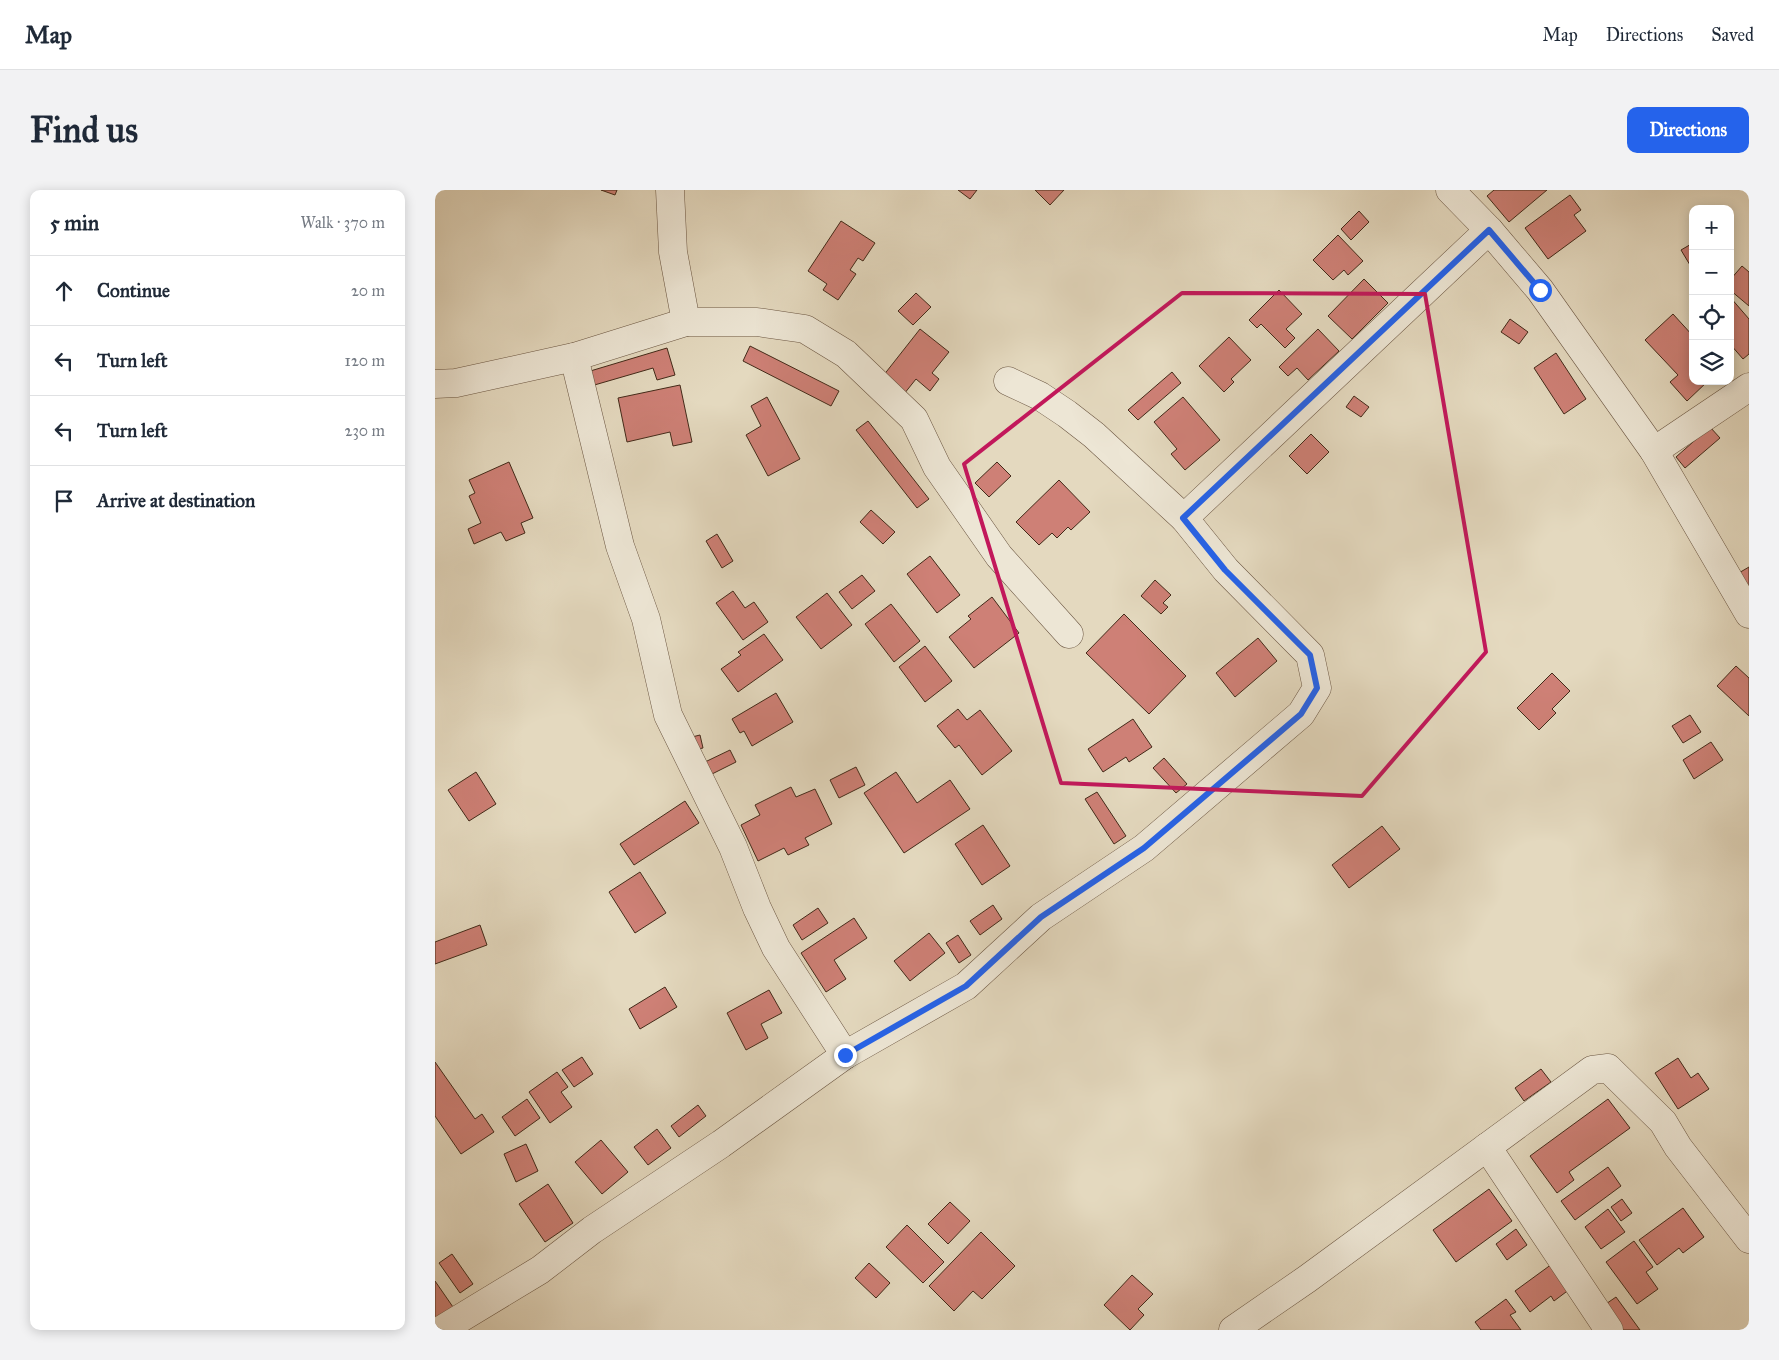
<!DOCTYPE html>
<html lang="en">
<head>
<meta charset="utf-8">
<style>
	:root { --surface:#fff; --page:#f2f2f3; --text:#1f2937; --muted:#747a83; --line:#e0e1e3; --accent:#2563eb }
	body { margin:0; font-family:"IM FELL Great Primer",serif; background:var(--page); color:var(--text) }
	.controls { position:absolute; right:15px; top:15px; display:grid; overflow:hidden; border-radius:10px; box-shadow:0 2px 12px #0003 }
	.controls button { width:45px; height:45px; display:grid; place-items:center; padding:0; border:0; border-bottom:1px solid var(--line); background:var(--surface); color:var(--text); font:25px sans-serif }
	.stop { position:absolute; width:15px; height:15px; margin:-11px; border:4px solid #2563eb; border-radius:50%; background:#fff }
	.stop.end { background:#2563eb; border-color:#fff; box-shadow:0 1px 5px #0008 }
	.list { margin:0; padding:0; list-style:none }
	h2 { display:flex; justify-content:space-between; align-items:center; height:65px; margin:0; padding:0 20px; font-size:21px }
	h2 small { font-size:16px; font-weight:400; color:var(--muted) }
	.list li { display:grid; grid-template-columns:32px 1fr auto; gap:15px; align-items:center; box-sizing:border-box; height:70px; padding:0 20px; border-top:1px solid var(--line) }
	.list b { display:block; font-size:19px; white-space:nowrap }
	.list em { font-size:16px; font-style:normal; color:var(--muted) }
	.icon { flex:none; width:28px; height:28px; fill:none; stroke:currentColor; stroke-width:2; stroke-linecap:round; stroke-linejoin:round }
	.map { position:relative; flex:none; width:1314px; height:1140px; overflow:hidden; border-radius:10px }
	header { display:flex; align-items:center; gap:30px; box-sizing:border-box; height:70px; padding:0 25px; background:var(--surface); border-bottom:1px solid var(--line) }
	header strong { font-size:24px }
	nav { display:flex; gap:28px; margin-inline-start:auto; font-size:18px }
	.intro { display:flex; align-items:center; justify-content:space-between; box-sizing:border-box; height:120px; padding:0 30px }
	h1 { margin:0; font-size:35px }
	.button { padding:12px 22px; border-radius:10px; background:var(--accent); color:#fff; font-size:18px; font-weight:700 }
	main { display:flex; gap:30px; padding:0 30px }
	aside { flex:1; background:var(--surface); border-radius:10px; box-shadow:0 2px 12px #0003 }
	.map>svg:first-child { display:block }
</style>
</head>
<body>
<header>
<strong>Map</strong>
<nav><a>Map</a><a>Directions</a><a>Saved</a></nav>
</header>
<div class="intro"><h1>Find us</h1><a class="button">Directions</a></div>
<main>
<aside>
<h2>5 min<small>Walk · 370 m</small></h2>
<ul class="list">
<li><svg class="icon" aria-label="ahead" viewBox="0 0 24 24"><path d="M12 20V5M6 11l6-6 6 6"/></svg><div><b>Continue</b></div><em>20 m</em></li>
<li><svg class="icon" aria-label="left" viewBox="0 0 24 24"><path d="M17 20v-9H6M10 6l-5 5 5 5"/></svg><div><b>Turn left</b></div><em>120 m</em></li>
<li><svg class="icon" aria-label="left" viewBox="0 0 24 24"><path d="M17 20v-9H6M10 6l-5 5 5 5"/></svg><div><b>Turn left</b></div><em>230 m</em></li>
<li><svg class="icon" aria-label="arrive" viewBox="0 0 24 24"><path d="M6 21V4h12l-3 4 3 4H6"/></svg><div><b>Arrive at destination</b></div></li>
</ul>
</aside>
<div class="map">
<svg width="1314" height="1140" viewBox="0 0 1314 1140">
	<rect width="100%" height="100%" fill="#e4d9bf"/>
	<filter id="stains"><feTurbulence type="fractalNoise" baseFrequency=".004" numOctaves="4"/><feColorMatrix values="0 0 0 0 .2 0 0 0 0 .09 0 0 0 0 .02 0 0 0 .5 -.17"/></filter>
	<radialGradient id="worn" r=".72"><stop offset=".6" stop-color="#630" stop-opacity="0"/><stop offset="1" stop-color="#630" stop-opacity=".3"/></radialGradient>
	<g fill="#ce8076" stroke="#432a19">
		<path d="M166,0h16l-2,5z"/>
		<path d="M523,0h19l-7,9z"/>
		<path d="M600,0h29l-14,15z"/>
		<path d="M1059,0h53l-38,32 -22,-26z"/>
		<path d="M1135,5l11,15 -7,5 12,16 -38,28 -23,-31z"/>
		<path d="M924,21l10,11 -18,18 -10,-11z"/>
		<path d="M406,31l34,22 -12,18 -5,-3 -8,12 6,4 -18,26 -15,-10 4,-6 -19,-13z"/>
		<path d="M903,45l25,26 -15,14 -4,-5 -11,10 -20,-20z"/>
		<path d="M1258,53v27l-12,-20z"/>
		<path d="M1307,76l7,6v34l-19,-16v-10z"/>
		<path d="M929,89l24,24 -36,36 -24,-23z"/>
		<path d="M844,100l23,24 -16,15 9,9 -10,10 -24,-24 -4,4 -8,-8z"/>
		<path d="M481,103l15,14 -18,18 -15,-14z"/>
		<path d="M1295,107l19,22v35l-6,5 -13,-15z"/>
		<path d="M1238,124l20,22v45h15l-21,20 -17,-19 8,-7 -33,-35z"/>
		<path d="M1075,129l18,13 -9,12 -18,-12z"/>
		<path d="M485,139l29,23 -17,21 7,6 -9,12 -14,-12 -12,15 -21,-18z"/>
		<path d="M883,139l21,22 -31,29 -11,-12 -9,8 -9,-9z"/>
		<path d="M794,147l22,23 -20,19 3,3 -10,10 -25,-26z"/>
		<path d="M315,156l89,45 -8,15 -88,-45z"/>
		<path d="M232,158l8,27 -18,5 -4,-12 -62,18 -4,-14z"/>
		<path d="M1121,163l30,46 -22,15 -30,-46z"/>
		<path d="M737,182l9,11 -43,37 -10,-10z"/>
		<path d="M245,195l12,57 -19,4 -3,-14 -43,10 -9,-44z"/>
		<path d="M919,206l15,11 -8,10 -15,-10z"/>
		<path d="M332,207l33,62 -32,17 -22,-41 15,-9 -10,-20z"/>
		<path d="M748,207l37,43 -35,30 -14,-16 6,-5 -23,-27z"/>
		<path d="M433,231l61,78 -12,9 -61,-78z"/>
		<path d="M1275,237l10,11 -35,30 -9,-11z"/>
		<path d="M876,244l18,18 -22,22 -18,-18z"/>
		<path d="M74,272l24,56 -12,5 4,10 -19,8 -5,-9 -27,12 -6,-15 13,-6 -12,-27 6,-3 -6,-13z"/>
		<path d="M562,272l14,14 -22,21 -14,-14z"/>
		<path d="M624,290l31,32 -19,18 -3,-3 -11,11 -5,-5 -13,12 -23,-23z"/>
		<path d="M436,320l24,22 -12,12 -23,-22z"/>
		<path d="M282,344l16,27 -11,7 -16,-27z"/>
		<path d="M495,366l30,39 -23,18 -30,-39z"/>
		<path d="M1314,377v28l-12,-21z"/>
		<path d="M427,385l13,16 -23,18 -13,-17z"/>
		<path d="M720,390l16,15 -8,8 5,4 -7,7 -20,-18z"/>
		<path d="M298,401l12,17 9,-6 14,20 -25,18 -27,-37z"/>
		<path d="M392,403l25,32 -31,24 -25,-32z"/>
		<path d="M557,407l27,36 -45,35 -25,-31 22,-18 -3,-3z"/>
		<path d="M456,414l29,37 -26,21 -29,-38z"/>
		<path d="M689,424l62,62 -37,38 -63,-61z"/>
		<path d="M329,444l19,26 -45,32 -17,-23 20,-14 -3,-3z"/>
		<path d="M823,448l19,23 -42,36 -19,-24z"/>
		<path d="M490,456l27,35 -27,21 -26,-35z"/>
		<path d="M1301,476l13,12v38l-32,-30z"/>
		<path d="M1117,483l18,18 -18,18 4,4 -17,17 -22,-22z"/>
		<path d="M341,503l17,29 -41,24 -8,-15 -4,2 -8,-14z"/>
		<path d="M523,519l9,11 13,-10 32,41 -30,24 -23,-30 -4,3 -18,-22z"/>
		<path d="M1255,525l11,17 -18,11 -11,-17z"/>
		<path d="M698,529l19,28 -23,15 -3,-5 -23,15 -15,-23z"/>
		<path d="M265,545l3,13 -16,3 -3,-12z"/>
		<path d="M1276,552l12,18 -29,19 -11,-19z"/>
		<path d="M295,560l6,12 -24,12 -7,-12z"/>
		<path d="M729,568l23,26 -11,9 -23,-25z"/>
		<path d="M421,577l9,18 -26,13 -9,-18z"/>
		<path d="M41,582l20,32 -27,17 -21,-31z"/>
		<path d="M461,582l21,31 33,-23 20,29 -66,44 -40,-60z"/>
		<path d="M356,597l5,10 19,-8 17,35 -27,14 4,7 -21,10 -4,-7 -26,13 -17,-36 19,-10 -5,-10z"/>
		<path d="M662,602l29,44 -12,8 -29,-45z"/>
		<path d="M250,611l14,22 -65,42 -14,-21z"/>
		<path d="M548,635l27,41 -28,19 -27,-41z"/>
		<path d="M947,636l18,23 -51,39 -17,-23z"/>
		<path d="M205,682l26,41 -31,20 -26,-41z"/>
		<path d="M558,715l9,14 -22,16 -10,-14z"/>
		<path d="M383,718l10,15 -26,17 -9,-15z"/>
		<path d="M419,728l13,20 -33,22 12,19 -20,13 -25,-39z"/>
		<path d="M45,735l7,20 -52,19v-22z"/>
		<path d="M494,743l16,20 -35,28 -16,-20z"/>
		<path d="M523,745l13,20 -12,8 -13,-20z"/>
		<path d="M230,797l12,20 -37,22 -11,-20z"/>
		<path d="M334,800l13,23 -21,11 7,14 -22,12 -19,-37z"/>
		<path d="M147,867l11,17 -19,13 -12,-17z"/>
		<path d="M1243,868l13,20 7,-5 11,16 -31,20 -23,-36z"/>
		<path d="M0,872l40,57 7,-5 12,18 -33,22 -26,-38z"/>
		<path d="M1106,879l10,13 -27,19 -9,-13z"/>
		<path d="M122,882l11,15 -7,5 11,15 -22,16 -21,-31z"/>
		<path d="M92,909l13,19 -25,18 -13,-19z"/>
		<path d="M1173,909l22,29 -61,44 5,8 -17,13 -27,-37z"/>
		<path d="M263,915l8,11 -27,21 -8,-11z"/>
		<path d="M222,939l14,19 -23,17 -14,-18z"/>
		<path d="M166,950l27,32 -26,22 -27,-32z"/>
		<path d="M91,954l12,27 -22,11 -12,-28z"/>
		<path d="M1173,977l13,19 -46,34 -14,-19z"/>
		<path d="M113,994l25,39 -28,19 -26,-38z"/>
		<path d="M1054,999l23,32 -56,41 -23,-32z"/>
		<path d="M1187,1009l10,14 -11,8 -10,-14z"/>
		<path d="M515,1012l20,19 -22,23 -20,-20z"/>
		<path d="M1248,1018l21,29 -21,16 -4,-5 -22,17 -18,-25z"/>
		<path d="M1173,1019l17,23 -24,17 -16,-22z"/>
		<path d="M472,1035l37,37 -21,21 -37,-36z"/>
		<path d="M1081,1039l11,16 -20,15 -11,-16z"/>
		<path d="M546,1042l34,34 -33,33 -9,-8 -19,20 -25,-25z"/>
		<path d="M1199,1051l19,26 -7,5 12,17 -21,15 -31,-42z"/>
		<path d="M17,1064l21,30 -13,9 -21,-30z"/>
		<path d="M434,1073l21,20 -14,15 -21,-20z"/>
		<path d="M1117,1074l18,25 -16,12 -3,-5 -21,16 -15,-21z"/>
		<path d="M697,1085l21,19 -15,15 6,6 -14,15 -26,-25z"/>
		<path d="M0,1091l18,26 -18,12z"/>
		<path d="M1181,1107l24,33h-24l-16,-22z"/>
		<path d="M1071,1109l10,13 -6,3 11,15h-40l-6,-8z"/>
	</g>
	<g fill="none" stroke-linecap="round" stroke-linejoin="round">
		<g stroke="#6b5642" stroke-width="29">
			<g id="minor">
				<path d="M235,0l3,62 13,70"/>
				<path d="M1015,0l39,40 51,60 114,161 95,163"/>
				<path d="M139,167l46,189 26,73 22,96 65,132 24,61 19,40 69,107"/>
				<path d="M0,194l21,-1 118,-26 112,-35h71l48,7 41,25 68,65 23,48 62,89 70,78"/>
				<path d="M1219,261l95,-64"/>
				<path d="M749,328l305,-288"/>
				<path d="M1052,957l122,183"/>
				<path d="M6,1140l99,-60 52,-40 129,-86 124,-89 121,-69 75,-69 103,-69 157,-134 16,-26 -7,-33 -84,-85 -42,-52 -90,-83 -27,-21 -27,-18 -32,-15"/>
				<path d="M798,1140l74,-51 285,-209 16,-2 55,54 15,25 71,92"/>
			</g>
		</g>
		<use href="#minor" stroke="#ede6d5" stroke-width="28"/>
	</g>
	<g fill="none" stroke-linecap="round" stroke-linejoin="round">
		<path stroke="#2563eb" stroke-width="6" d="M410,865l121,-69 75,-69 103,-69 157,-134 16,-26 -7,-33 -85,-85 -42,-52 306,-288 51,60"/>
	</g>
	<path fill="none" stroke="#c2185b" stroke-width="4" stroke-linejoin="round" d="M747,103l243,1 61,358 -124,144 -301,-13 -97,-319z"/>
	<rect width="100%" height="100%" filter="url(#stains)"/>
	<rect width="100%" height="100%" fill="url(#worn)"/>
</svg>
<div class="controls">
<button>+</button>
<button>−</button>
<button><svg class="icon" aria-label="locate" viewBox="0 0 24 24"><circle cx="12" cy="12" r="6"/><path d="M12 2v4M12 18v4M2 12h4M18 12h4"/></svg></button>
<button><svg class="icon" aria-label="layers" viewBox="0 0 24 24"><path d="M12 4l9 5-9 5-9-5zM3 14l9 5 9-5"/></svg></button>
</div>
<div class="stop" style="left:1105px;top:100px"></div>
<div class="stop end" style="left:410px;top:865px"></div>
</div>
</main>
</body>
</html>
